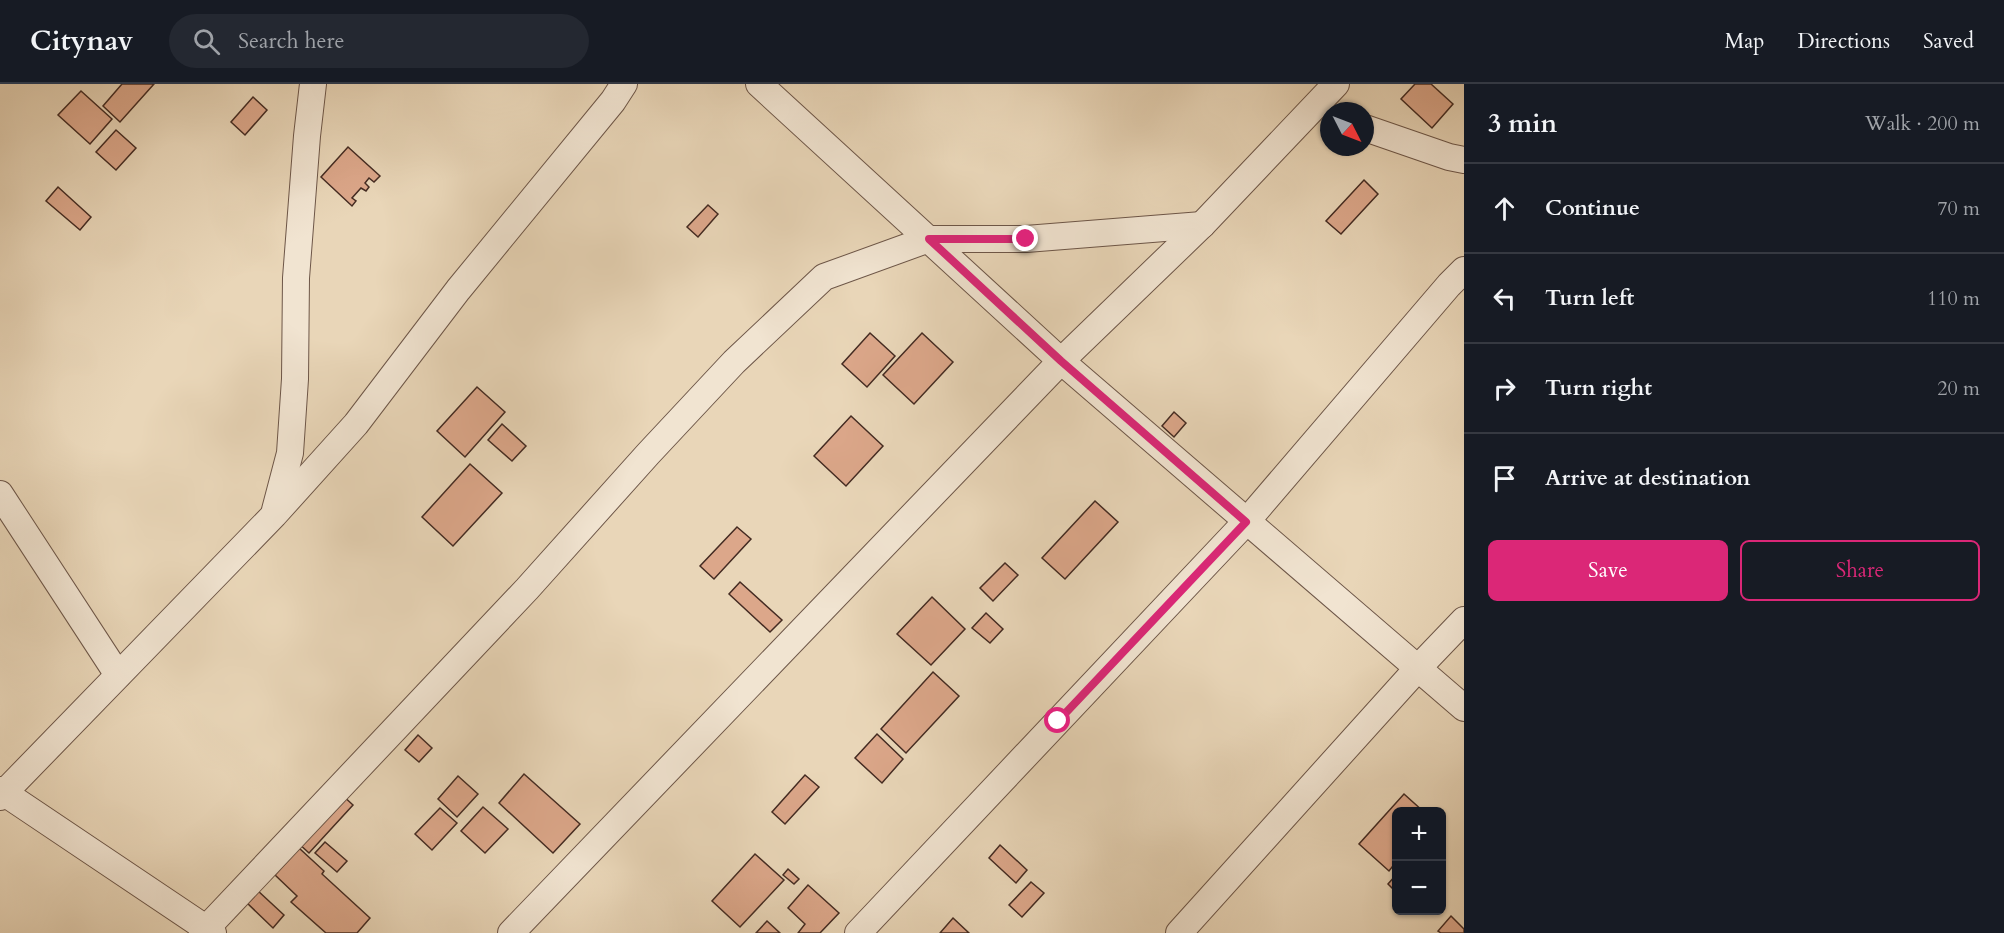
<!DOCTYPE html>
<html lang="en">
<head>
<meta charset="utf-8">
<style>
	:root { --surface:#171b24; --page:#242831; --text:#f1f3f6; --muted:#9ea1a6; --line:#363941; --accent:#db2777 }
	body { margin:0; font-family:Cardo,serif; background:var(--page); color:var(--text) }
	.controls { position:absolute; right:18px; bottom:18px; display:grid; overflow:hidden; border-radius:9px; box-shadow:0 2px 4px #0004 }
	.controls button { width:54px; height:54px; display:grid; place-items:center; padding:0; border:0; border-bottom:2px solid var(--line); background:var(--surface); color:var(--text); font:30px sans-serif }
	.compass { position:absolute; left:1320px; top:18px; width:54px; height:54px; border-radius:50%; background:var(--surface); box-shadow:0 2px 4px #0004; rotate:132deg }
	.stop { position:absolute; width:18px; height:18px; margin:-14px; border:4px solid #db2777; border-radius:50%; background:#fff }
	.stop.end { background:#db2777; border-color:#fff; box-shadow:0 2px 6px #0008 }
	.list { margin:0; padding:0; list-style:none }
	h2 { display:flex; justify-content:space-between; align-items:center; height:78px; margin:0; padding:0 24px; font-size:26px }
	h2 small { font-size:20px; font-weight:400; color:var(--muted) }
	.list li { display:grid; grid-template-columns:39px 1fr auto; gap:18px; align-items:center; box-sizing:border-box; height:90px; padding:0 24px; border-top:2px solid var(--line) }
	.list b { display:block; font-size:22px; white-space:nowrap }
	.list em { font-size:20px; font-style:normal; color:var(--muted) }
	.actions { display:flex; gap:12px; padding:18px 24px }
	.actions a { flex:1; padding:14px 0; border:2px solid var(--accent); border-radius:9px; text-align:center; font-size:21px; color:var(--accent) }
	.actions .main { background:var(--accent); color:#fff }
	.icon { flex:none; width:33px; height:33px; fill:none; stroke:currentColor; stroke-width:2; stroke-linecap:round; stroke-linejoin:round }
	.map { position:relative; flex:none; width:1464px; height:849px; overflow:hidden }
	header { display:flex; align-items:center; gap:36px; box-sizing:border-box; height:84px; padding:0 30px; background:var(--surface); border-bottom:2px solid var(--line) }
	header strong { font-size:28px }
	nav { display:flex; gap:33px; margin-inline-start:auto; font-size:21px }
	.search { width:420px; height:54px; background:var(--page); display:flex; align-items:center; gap:15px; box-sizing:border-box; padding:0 21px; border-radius:33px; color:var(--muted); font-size:22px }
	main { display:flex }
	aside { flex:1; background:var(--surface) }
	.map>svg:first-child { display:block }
</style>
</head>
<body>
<header>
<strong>Citynav</strong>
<div class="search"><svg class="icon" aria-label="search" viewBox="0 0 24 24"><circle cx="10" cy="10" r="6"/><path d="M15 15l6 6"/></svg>Search here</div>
<nav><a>Map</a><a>Directions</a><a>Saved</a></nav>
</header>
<main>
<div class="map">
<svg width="1464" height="849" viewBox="0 0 1464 849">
	<rect width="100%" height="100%" fill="#e9d6b8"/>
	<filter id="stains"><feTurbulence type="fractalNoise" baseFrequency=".00333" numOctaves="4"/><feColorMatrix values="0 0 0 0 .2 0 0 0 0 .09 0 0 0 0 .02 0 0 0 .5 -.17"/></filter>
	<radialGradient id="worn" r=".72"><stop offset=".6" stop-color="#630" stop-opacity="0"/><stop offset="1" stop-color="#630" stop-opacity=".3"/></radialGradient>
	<g fill="#dca78a" stroke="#442b22" stroke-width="1.5">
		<path d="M122,0h32l-34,38 -17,-16z"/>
		<path d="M1415,0h16l22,20 -21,24 -31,-29z"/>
		<path d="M81,7l31,28 -22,25 -32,-29z"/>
		<path d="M253,13l14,13 -22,25 -14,-13z"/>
		<path d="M116,46l20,18 -20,22 -20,-18z"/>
		<path d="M348,63l32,29 -6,6 -5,-4 -4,5 4,4 -3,4 -5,-3 -9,10 4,3 -4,5 -31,-29z"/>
		<path d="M1364,96l14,14 -37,40 -15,-13z"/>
		<path d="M58,103l33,30 -11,13 -34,-29z"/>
		<path d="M708,121l10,9 -20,23 -11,-10z"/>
		<path d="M870,249l25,23 -28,31 -25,-23z"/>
		<path d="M922,249l31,29 -39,42 -31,-29z"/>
		<path d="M477,303l28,25 -40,45 -28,-26z"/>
		<path d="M1174,328l12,11 -12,14 -12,-11z"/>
		<path d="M851,332l32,30 -37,40 -32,-30z"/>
		<path d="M502,340l24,22 -14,15 -24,-21z"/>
		<path d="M470,380l32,29 -49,53 -31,-29z"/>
		<path d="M1095,417l23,21 -53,57 -23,-21z"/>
		<path d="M737,443l14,12 -37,40 -14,-13z"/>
		<path d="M1005,479l13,12 -25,26 -13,-13z"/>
		<path d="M740,498l42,38 -12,12 -41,-38z"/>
		<path d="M932,513l33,32 -34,36 -34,-31z"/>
		<path d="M986,529l17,16 -13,14 -18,-15z"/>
		<path d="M933,588l26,24 -53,57 -25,-24z"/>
		<path d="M877,650l26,25 -21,24 -27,-25z"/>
		<path d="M418,651l14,13 -13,14 -14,-12z"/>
		<path d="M524,690l56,50 -27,29 -54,-50z"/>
		<path d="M805,691l14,12 -34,37 -13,-12z"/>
		<path d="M458,692l20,18 -21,23 -19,-18z"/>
		<path d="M341,710l12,11 -44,48 -12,-11z"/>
		<path d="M1404,710l20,18h-28v50l-7,9 -30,-27z"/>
		<path d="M483,723l25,22 -23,24 -24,-22z"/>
		<path d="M440,724l17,15 -25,27 -17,-16z"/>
		<path d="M325,758l22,19 -10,11 -22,-19z"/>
		<path d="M1000,761l27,25 -11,13 -27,-25z"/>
		<path d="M299,764l25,23 -2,3 48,44 -13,15h-31l-35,-31 6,-6 -22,-21z"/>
		<path d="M755,770l29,26 -44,47 -28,-26z"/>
		<path d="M788,785l11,10 -5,5 -11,-9z"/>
		<path d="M1396,791v17l-8,-8z"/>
		<path d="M1031,798l13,11 -22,24 -13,-12z"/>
		<path d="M808,801l31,28 -19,20h-22l7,-9 -17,-16z"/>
		<path d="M257,806l27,25 -11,13 -27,-26z"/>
		<path d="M1451,832l13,13v4h-23l-3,-2z"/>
		<path d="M953,834l16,15h-29z"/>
		<path d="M767,837l13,12h-24z"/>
	</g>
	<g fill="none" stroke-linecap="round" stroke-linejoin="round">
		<g stroke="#6d5648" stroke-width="28">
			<g id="street">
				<path d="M759,0l302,277 403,347"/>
				<path d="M1365,44l84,29 15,3"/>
				<path d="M0,410l118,181"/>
				<path d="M275,426l15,-57 5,-74 1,-101 11,-142 6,-52"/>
				<path d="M0,706l213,143"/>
				<path d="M0,713l274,-282 82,-91 102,-134 155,-189 11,-17"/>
				<path d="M202,849l325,-344 121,-135 86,-92 90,-85 105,-38h97l176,-14"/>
				<path d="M511,849l550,-572 141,-136 134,-141"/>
				<path d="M858,849l388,-411 203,-237 15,-15"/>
				<path d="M1179,849l239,-265 46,-48"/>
			</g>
		</g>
		<use href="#street" stroke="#f1e4d1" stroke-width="26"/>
	</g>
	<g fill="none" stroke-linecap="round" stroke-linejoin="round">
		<path stroke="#db2777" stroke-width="8" d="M1026,155h-97l132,122 185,161 -188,199"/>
	</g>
	<rect width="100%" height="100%" filter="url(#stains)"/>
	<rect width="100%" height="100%" fill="url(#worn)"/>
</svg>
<div class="controls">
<button>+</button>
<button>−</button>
</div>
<svg class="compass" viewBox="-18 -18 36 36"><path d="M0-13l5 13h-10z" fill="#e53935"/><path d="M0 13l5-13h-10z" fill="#9ea1a6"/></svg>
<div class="stop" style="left:1058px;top:637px"></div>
<div class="stop end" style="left:1026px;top:155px"></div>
</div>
<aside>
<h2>3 min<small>Walk · 200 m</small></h2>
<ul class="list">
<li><svg class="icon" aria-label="ahead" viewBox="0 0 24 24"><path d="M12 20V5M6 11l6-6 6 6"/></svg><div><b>Continue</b></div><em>70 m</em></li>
<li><svg class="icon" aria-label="left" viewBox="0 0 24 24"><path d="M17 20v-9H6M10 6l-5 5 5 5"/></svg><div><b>Turn left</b></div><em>110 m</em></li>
<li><svg class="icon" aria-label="right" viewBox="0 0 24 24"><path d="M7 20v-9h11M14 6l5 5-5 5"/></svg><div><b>Turn right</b></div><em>20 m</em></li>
<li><svg class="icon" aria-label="arrive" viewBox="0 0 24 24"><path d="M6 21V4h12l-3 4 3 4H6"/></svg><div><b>Arrive at destination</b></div></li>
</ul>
<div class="actions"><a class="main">Save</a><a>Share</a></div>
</aside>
</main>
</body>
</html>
